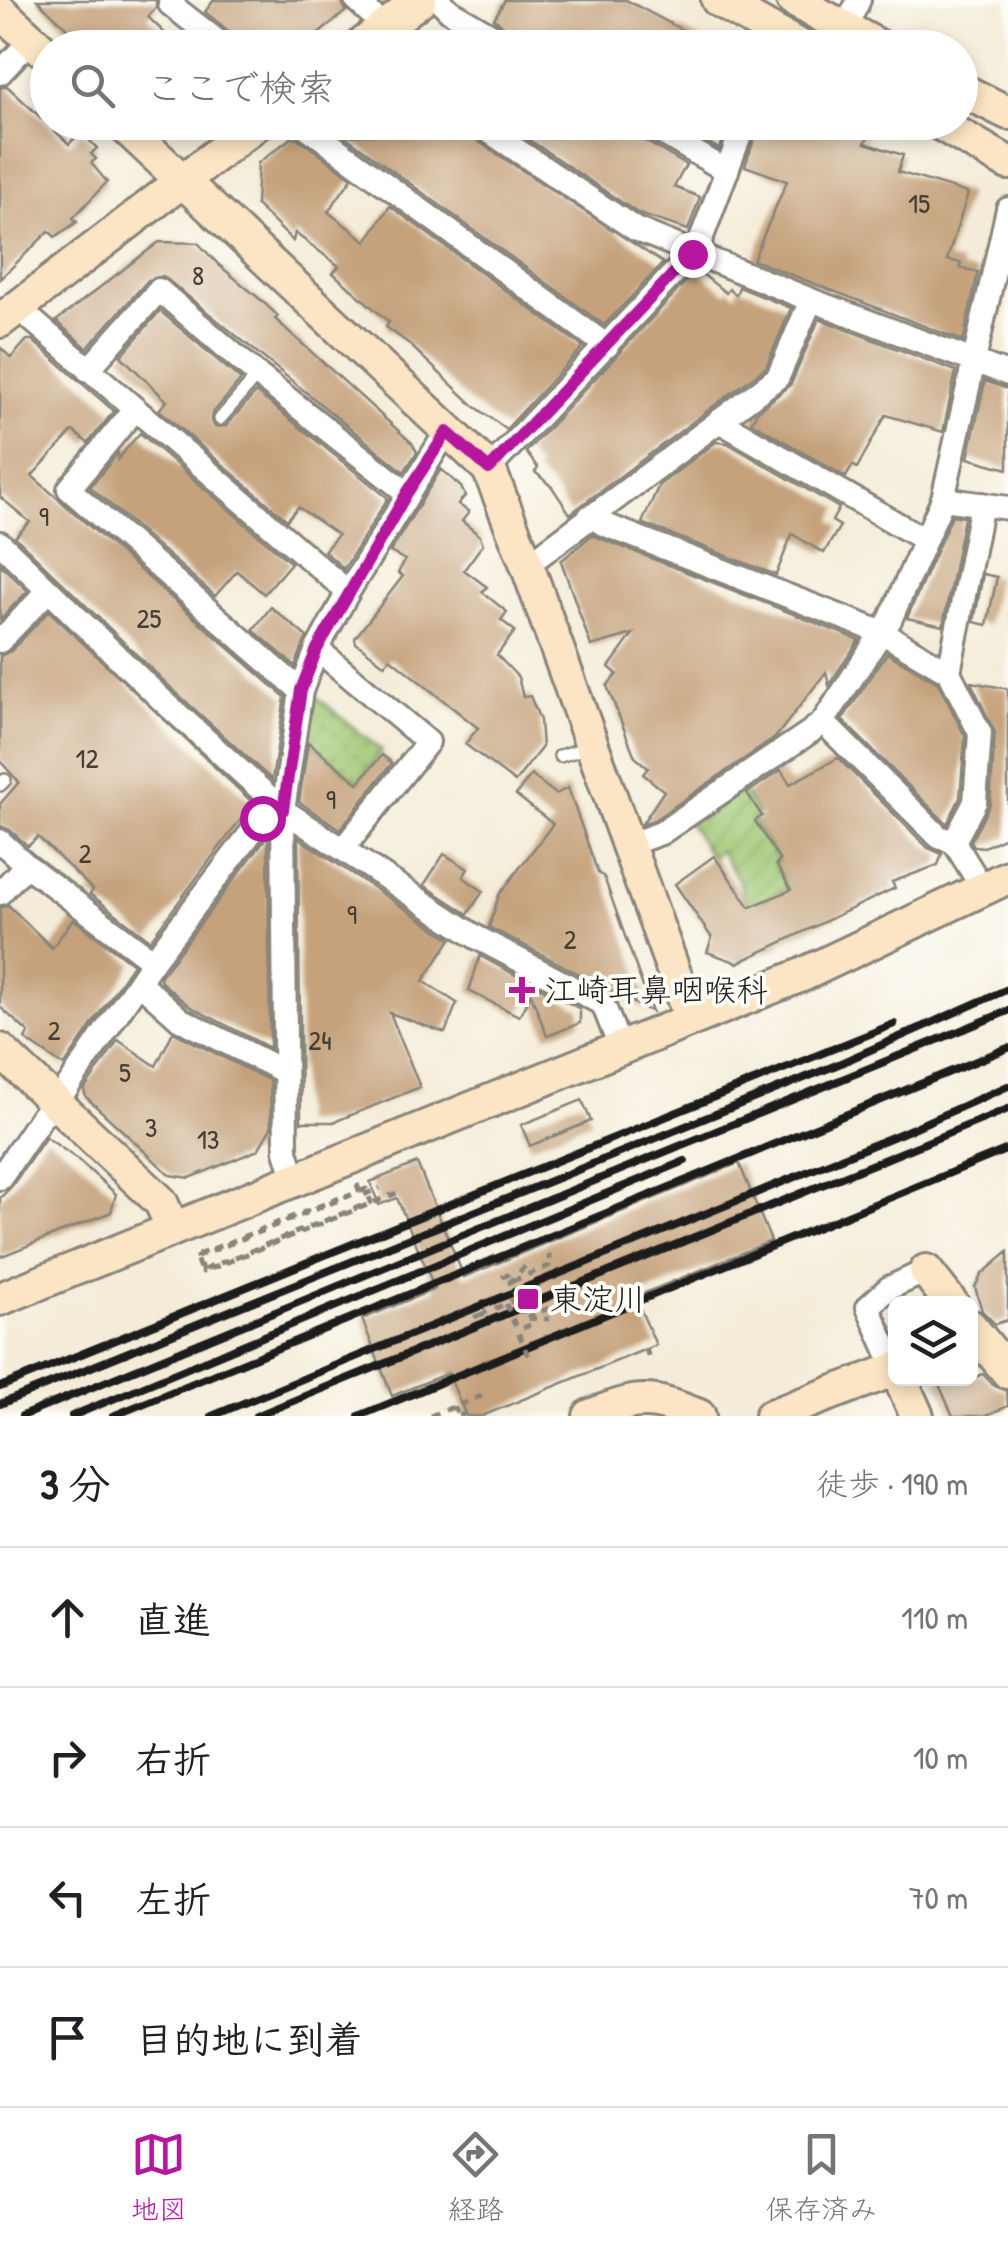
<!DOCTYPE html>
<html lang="ja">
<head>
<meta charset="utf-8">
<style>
	:root { --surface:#fff; --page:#f6f6f6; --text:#202124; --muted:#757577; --line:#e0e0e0; --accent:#b5179e }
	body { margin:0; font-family:"Patrick Hand","Klee One",sans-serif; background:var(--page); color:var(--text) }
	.controls { position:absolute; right:30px; bottom:30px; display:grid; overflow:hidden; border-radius:15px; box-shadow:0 5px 15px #0003 }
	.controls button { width:90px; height:90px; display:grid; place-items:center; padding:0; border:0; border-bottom:2px solid var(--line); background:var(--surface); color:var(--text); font:50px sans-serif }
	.stop { position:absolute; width:30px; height:30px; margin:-22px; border:8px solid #b5179e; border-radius:50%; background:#fff }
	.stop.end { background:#b5179e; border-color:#fff; box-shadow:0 2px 10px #0008 }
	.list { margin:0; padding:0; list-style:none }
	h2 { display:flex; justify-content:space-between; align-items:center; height:130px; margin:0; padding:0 40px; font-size:42px }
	h2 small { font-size:32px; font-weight:400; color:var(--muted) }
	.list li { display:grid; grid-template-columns:65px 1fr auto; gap:30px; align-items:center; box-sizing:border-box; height:140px; padding:0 40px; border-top:2px solid var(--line) }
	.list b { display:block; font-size:38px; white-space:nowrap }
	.list em { font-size:32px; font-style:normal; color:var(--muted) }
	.icon { flex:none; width:55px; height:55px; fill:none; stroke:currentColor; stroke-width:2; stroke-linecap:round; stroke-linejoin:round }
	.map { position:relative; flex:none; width:1008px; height:1416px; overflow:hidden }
	.search { position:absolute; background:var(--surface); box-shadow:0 5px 15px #0003; left:30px; right:30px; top:30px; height:110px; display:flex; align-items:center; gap:25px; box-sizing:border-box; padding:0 35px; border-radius:55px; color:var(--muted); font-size:38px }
	.sheet { height:690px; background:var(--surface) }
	nav { display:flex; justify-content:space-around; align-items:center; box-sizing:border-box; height:140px; border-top:2px solid var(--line); background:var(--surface); font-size:28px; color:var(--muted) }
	nav a { display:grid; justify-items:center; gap:5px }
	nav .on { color:var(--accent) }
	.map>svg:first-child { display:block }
</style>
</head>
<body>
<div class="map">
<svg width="1008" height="1416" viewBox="0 0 1008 1416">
	<defs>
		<pattern id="grass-dots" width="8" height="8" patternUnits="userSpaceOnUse" patternTransform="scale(2.5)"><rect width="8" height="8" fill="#a0c874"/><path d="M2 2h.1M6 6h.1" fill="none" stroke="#89ab64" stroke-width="1.8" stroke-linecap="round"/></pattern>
		<pattern id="garden-furrows" width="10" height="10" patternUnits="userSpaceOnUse" patternTransform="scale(2.5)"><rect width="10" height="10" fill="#a0c874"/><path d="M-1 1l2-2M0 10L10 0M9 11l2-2" fill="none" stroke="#89ab64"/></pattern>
	</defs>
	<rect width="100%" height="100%" fill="#fdfcf7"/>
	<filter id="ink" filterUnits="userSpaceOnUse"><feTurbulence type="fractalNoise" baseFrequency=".01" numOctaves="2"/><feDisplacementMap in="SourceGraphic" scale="20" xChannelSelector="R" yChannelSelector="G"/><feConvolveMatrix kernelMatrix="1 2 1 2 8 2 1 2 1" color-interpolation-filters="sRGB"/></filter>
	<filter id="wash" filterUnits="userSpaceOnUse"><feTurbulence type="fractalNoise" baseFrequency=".0048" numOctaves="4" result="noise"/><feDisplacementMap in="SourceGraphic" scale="40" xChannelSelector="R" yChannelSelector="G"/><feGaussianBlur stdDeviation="2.25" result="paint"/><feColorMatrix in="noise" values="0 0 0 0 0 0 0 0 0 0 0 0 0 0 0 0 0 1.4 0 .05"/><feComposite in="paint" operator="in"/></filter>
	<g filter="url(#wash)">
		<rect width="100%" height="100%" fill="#f4ecd8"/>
		<path fill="url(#grass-dots)" stroke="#5e7248" stroke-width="2.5" d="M312,693l70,58 -24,31 -53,-45z"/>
		<path fill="url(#garden-furrows)" stroke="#5e7248" stroke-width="2.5" d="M742,789l16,25 -6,5 27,42 -5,3 10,16 43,-24 9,9 -75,36 19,44 -16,7 -26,-73 -18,-28 -9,6 -22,-33z"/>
		<g id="blocks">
			<g fill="#c5a27b">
				<path d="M37,0h119v8l-8,9 31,30 8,-11 14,12h-113z"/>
				<path d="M214,0h127l5,11 -44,37h-61l-6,-12 -30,-24z"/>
				<path d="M505,0h121l90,48h-182l-40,-29z"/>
				<path d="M7,86l62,58 12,-12 16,16 -6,6 5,5 -5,4 16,19 -34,36 4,4 -22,15 -6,-6 -49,48v-191z"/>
				<path d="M351,122h109l7,12 196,129 -59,62 -259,-189 26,-1z"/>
				<path d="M503,122h125l7,13 51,30 -12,22 26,10 -12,33 -49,-16z"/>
				<path d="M674,122h55l-10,27z"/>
				<path d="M760,122h84l24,15 -3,6 38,12 -5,17 70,21 -21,67 14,3 -1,5 18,4 -15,69 -210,-81 34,-79 -42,-15z"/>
				<path d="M291,138h6l55,40 -24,34 38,29 24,-35 193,141 -77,82 -33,-24 -65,-62 -22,-16 3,-5 -56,-49 6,-7 -44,-33 -2,8 -37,-36 2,-42z"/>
				<path d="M159,242l39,1 21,22 42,35 17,16 -3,3 137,124 5,9 -13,20 -241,-196 -15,4 -61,68 -31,-27z"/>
				<path d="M697,270l29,23 3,-4 7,6 3,-8 52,21 -25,59 -196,147 -18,-27 -17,-15 3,-4 -12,-16z"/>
				<path d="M160,311l81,69 -29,34 -1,7 4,6 11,-1 30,-34 132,106 -44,71 -20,-18 14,-16 -40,-28 -11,13 -128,-110 8,-9 -46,-45z"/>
				<path d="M819,319l137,52 -13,61 -57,-17 -29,53 -4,-3 -7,12 -95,-55 6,-10 34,-28z"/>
				<path d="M27,340h5l82,71 -26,32 -15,-12 -41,45 253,221 -13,83 -101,-92 -156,-151 15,-15 -30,-25v-150l11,11z"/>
				<path d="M985,381l23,8v80l-40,-11z"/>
				<path d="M140,433l151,130 -27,31 -27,-23 -22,25 -125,-109 28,-34v6z"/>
				<path d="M716,442l11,1 112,65 -7,13 8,5 -16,27 -32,-19 -16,41 -134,-52 17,-38z"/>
				<path d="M441,469l20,18 4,9 -7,8 11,8 -7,9 18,15 3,8 -19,26 23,17 -5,5 25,20 -6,8 14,11 -18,24 21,22 5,20 7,-1 10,24 2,27 -27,35 -50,-38 13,-16 -88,-70 -5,7 -29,-22 -1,-5 48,-62 -5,-3 7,-13 -15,-8z"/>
				<path d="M952,515l12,2 -21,109 -36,-8z"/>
				<path d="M592,535l267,105 -30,45 -3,-13 -51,66 -121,82 -12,4 22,-33 -21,-17 5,-6 -13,-11 -28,-71 10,-12 -8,-7 24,-33 -42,12 -30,-85z"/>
				<path d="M0,564l28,27 -28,28z"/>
				<path d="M983,574l14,3 -10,48 -13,-3z"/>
				<path d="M271,607l36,30 -12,29 -42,-36z"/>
				<path d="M49,611l204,192 -103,137 -60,-46 3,-4 -55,-53 -10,9 -18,-16 -10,-4v-22l19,-22 -19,-21v-105l11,-5z"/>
				<path d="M887,653l51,30 27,53 -5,62 -13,26 -105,-104z"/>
				<path d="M971,682l37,7v147l-24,11 -10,-1 -3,-5 19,-37 5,-71z"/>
				<path d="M308,742l50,41 24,-28 10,8 -52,66 -41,-27z"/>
				<path d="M838,758l90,90 14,6 -4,11 -46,17 3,6 -157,75 -31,-11 5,-14 -37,-54 39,-28 36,51 41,-17 -15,-26 4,-3 -25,-40 7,-5 -15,-23 34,-23 9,14z"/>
				<path d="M531,775l25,19 12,-6 30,85 6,4 48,135 -163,-85 10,-32 54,-71 -37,-29z"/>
				<path d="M268,835l2,213 -81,-42 -28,-24 -1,-5z"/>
				<path d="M298,838l153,101 -28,42 34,22 -12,30 -55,-20 30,74 -86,35h-33z"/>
				<path d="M444,854l24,15 -5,8 20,14 -15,23 -44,-29z"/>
				<path d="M8,905l44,43 21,-29 60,45 -69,102 -39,-27 4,-6 -29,-26v-99z"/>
				<path d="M480,956l100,53v14l-33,13 -16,-42 -12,22 -50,-25z"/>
				<path d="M173,1032l97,49 1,47 -13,22 -68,28 -20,-3 -84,-78 -2,-7 34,-50 38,26z"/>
				<path d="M582,1100l9,21 -61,25 -9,-21z"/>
				<path d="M46,1137l31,22 39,35 -5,18 -111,45v-59l12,-12z"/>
				<path d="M417,1163l47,114 275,-114 32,78 -136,56 21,48 -174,71h-16l-18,-43 -56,23 -30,-77 73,-30 -38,-91 -18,7 -9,-23z"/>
				<path d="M1008,1252v68l-13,4 -13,-13 -7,-24 7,-13z"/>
				<path d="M983,1374l10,11 14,6 1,15 -23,10h-32l-17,-38h36z"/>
			</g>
		</g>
	</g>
	<g filter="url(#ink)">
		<use href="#blocks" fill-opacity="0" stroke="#88847a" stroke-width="2.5"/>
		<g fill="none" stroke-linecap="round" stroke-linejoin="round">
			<g stroke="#88847a" stroke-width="16">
				<g id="lane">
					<path d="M220,419l38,-44"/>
					<path d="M560,756l28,-9"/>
					<path d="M0,785l5,-5"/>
				</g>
			</g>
			<g stroke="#88847a" stroke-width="28">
				<g id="street">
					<path d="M173,0l-3,4 56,44"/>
					<path d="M356,0l29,27"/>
					<path d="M439,0l11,11 63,37"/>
					<path d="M845,28l14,-28"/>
					<path d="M0,73l31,-33"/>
					<path d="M300,122l307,224"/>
					<path d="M475,122l160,107 176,71 197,74"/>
					<path d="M643,122l84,49"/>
					<path d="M18,308l330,284"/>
					<path d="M88,370l71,-80 99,85 149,118"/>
					<path d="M134,410l-65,79 232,202"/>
					<path d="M719,421l206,119"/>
					<path d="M489,469l203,-215 8,-12 45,-120"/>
					<path d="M943,499l65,9"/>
					<path d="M590,516l13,8 280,109 66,39 31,61 -5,69 -21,40"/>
					<path d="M0,543l161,156 122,111 193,127 127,67 17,43"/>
					<path d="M527,565l251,-188 33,-77"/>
					<path d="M0,641l48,-50"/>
					<path d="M317,649l111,93 -85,107"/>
					<path d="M949,672l33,-168"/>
					<path d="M823,722l116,115 15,5 29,47"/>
					<path d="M0,841l26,24 127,96"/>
					<path d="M627,845l34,-12 149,-101 13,-10 67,-102 53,-121 65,-290"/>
					<path d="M0,893l26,-28"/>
					<path d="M140,983l40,36 103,52"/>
					<path d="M294,1177l-8,-26 -3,-341 18,-119 16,-42 31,-57 99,-161"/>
					<path d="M0,1178l42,-62 25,-28 86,-127 110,-144 20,-7"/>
					<path d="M895,1368l-27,-61 21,-19 37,-17"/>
				</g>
			</g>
			<g stroke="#88847a" stroke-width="38">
				<g id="secondary">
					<path d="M718,0l84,48"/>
					<path d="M793,0l89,48"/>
					<path d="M0,11l48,44"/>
					<path d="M358,48l62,-48"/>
					<path d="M960,89l48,24"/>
					<path d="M120,122l369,347 38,96 163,452"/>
					<path d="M937,122l71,41"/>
					<path d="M0,321l259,-199"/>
					<path d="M0,1050l161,152 11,25"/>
					<path d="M926,1271l26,33"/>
					<path d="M0,1299l802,-324 206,-98"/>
					<path d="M970,1326l38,46"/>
					<path d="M900,1378l17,38"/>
					<path d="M590,1416c50,-20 59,-20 109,0"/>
					<path d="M771,1416l125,-47"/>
				</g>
			</g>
			<g stroke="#88847a" stroke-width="5" stroke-dasharray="8 8" stroke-linecap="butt">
				<path d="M357,1184l4,12 19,-8"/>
				<path d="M502,1277l5,-2 3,7 39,-16 -3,-7 6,-3"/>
				<path d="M474,1317l6,-2"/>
				<path d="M523,1328l5,-2 -3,-8 39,-16 4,7 5,-2"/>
				<path d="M646,1349l4,12"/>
				<path d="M459,1416l14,-6"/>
			</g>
			<use href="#lane" stroke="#fff" stroke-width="11"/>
			<use href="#street" stroke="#fff" stroke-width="22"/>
			<use href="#secondary" stroke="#fce5c4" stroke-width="32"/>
			<g stroke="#1c1c1c" stroke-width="8">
				<path d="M0,1387l894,-363"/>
				<path d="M0,1404l834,-338 174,-77"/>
				<path d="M22,1416l986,-405"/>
				<path d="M72,1416l613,-255"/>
				<path d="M113,1416l895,-368"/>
				<path d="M212,1416l690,-283 106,-47"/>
				<path d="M256,1416l752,-307"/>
				<path d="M359,1416l649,-267"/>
			</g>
			<g stroke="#88847a" stroke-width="5" stroke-dasharray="8 8" stroke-linecap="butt">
				<path d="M339,1198l-144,58 6,15 170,-69 -5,-13 -169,68 6,15 196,-80"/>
				<path d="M517,1299l-7,-17 16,-17"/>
				<path d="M506,1304l24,56"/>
				<path d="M480,1315l37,-16 8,19 24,1"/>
				<path d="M452,1409l3,-1 4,8"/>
				<path d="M430,1416l52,-20"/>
			</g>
		</g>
	</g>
	<g fill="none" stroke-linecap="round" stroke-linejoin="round" filter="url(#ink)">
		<path stroke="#b5179e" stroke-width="12" d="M262,818l21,-8 18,-120 16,-41 90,-156 40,-61 42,37 203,-215"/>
	</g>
	<g fill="#b5179e" stroke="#fdfcf7" stroke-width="4">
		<path d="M517 975h10v10h10v10h-10v10h-10v-10h-10v-10h10z"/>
		<rect x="516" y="1287" width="24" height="24" rx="5"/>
	</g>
	<g text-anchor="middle" stroke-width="8" stroke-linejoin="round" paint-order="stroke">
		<g font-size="28" fill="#463e34">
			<text x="919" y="213">15</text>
			<text x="198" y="285">8</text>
			<text x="44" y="526">9</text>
			<text x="149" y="628">25</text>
			<text x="87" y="768">12</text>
			<text x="331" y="809">9</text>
			<text x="85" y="863">2</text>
			<text x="352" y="924">9</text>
			<text x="570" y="949">2</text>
			<text x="54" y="1040">2</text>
			<text x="320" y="1050">24</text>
			<text x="125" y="1082">5</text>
			<text x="151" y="1137">3</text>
			<text x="208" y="1149">13</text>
		</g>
		<g font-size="32" fill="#1c1c1c" stroke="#fdfcf7" text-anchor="start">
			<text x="544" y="1001">江崎耳鼻咽喉科</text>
			<text x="550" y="1310">東淀川</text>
		</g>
	</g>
</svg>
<div class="controls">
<button><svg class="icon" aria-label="layers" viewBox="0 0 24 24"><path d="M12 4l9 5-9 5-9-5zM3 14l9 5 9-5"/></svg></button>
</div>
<div class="stop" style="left:262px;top:818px"></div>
<div class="stop end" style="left:692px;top:254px"></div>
<div class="search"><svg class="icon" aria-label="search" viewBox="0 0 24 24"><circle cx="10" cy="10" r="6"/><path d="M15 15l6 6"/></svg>ここで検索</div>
</div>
<section class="sheet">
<h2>3 分<small>徒歩 · 190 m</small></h2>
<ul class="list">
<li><svg class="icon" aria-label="ahead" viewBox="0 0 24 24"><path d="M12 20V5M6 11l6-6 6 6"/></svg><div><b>直進</b></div><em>110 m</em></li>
<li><svg class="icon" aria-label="right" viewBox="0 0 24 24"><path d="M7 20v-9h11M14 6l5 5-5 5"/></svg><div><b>右折</b></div><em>10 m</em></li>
<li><svg class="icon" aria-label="left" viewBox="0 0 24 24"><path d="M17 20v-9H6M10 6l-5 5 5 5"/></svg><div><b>左折</b></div><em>70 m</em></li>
<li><svg class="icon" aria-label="arrive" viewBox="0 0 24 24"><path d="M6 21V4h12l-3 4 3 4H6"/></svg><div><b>目的地に到着</b></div></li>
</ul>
</section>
<nav>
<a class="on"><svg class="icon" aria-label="map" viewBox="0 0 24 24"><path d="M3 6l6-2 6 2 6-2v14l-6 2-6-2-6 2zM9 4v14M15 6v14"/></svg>地図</a>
<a><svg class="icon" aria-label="directions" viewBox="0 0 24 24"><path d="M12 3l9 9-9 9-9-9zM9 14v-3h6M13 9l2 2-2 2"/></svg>経路</a>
<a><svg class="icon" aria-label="saved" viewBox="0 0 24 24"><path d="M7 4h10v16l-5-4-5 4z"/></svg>保存済み</a>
</nav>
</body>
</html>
